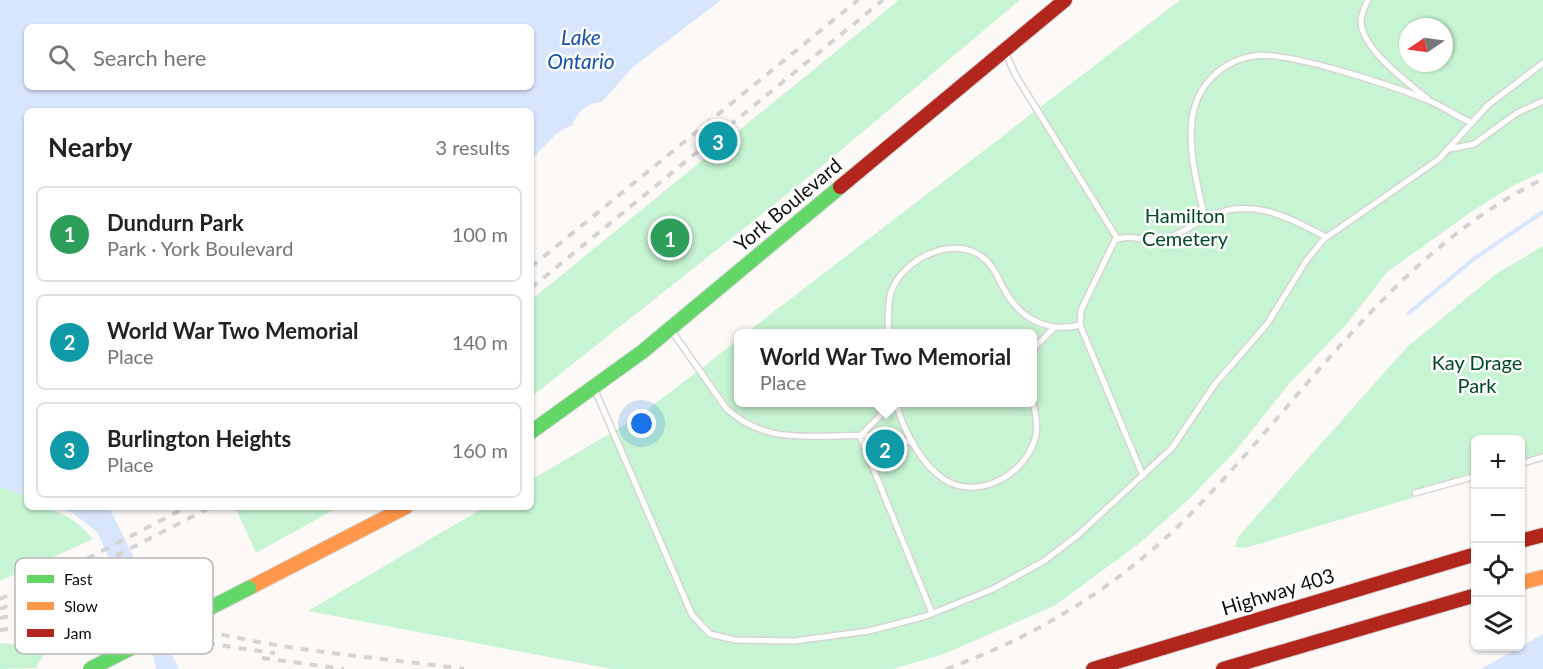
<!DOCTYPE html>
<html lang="en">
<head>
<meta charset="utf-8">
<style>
	:root { --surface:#fff; --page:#f6f6f6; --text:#222; --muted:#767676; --line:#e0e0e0; --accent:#b45309 }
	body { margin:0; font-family:Lato,sans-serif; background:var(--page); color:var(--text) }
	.controls { position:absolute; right:18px; bottom:18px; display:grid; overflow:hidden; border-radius:9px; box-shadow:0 2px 4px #0004 }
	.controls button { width:54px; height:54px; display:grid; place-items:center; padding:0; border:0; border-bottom:2px solid var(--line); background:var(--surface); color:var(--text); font:30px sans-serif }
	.compass { position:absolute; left:1399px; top:18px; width:54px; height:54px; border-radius:50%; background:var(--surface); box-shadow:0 2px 4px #0004; rotate:257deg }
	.you { position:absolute; left:642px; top:424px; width:21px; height:21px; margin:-15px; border:4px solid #fff; border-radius:50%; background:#1a73e8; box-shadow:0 0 0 9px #1a73e833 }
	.badge { display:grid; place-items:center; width:39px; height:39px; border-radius:50%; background:var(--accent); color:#fff; font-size:20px; font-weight:700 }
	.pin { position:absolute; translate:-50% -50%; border:3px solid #fff; box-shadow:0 2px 6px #0006 }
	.popup { position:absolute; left:734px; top:329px; width:303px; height:78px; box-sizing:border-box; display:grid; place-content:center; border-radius:9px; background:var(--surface); filter:drop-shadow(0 2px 4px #0005); font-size:20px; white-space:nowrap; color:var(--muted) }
	.popup b { font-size:22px; color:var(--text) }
	.popup::after { content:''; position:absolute; left:50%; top:100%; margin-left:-12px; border:12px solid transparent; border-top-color:var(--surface) }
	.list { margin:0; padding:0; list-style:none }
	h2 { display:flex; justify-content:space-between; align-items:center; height:78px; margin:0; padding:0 24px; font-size:26px }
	h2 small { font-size:20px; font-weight:400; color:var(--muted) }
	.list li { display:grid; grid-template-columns:39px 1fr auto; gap:18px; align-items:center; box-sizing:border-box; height:96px; margin:0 12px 12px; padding:0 12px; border:2px solid var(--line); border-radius:9px }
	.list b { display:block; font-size:22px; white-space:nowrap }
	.list p { margin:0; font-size:20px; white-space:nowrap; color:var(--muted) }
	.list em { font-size:20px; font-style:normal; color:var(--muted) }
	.icon { flex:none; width:33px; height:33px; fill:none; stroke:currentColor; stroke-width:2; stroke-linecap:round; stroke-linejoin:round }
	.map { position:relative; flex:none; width:1543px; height:669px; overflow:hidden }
	.search { position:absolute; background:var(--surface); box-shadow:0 2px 4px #0004; left:24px; top:24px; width:510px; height:66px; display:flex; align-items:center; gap:15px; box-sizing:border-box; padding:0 21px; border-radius:9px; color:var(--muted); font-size:22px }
	.panel { position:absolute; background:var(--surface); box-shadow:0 2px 4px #0004; left:24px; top:108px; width:510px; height:402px; border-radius:9px }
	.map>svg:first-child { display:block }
</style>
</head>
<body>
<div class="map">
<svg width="1543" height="669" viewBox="0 0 1543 669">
	<rect width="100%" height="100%" fill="#fcf9f7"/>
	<g fill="#c7f4d2" fill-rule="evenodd">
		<path d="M899,0h121l-210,176 -279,221v-97z"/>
		<path d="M1180,0h363v172l-29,13 -43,27 -84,60 -42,54 -56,58 -52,65 -46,48 -51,46 -86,63 -110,48 -51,15h-281l-304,-58 177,-104h46v-27l107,-63 100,-77v62h294v-68l-286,-1zM1408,27h36v36h-36z"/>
		<path d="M1543,246v214l-22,6 -1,-26h-44l-1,39 -230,69 -10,-1 3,-10 169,-190 89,-73z"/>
		<path d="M0,487l27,9v11c27,0 48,10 66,32l-93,42z"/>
		<path d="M235,507h104l-83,46z"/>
		<path d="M0,643l48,5 -12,20 -36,1z"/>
	</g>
	<g fill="#d8e6fd" fill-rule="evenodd">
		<path d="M0,0h721l-89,68 -30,34c-17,1 -23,10 -31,24 -15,4 -28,23 -40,33v-48h-504v385l-27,-9zM27,27h504v60h-504z"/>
		<path d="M58,507h51l53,108 3,26 14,28h-23l-12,-55 -22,-28 -25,-54 -24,-19z"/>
		<path d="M1543,634v35h-63l8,-4z"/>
	</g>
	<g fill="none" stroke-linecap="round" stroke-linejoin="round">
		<path stroke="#d8e6fd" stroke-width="4" d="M1409,313l66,-55 68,-46"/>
		<g stroke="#d7d5d3" stroke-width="8">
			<g id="lane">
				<path d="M1368,0c-3,6 -7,16 -7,22 1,27 48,62 67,77"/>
				<path d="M1005,52l11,24 101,162"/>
				<path d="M1450,149l24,-5 43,-31 26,-12"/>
				<path d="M1205,219c-7,-32 -17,-66 -13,-99 4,-34 29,-59 62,-64 32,-6 142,31 176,45 14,6 26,15 40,21"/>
				<path d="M671,330l55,78c53,51 123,13 186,35"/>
				<path d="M888,334c1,-13 -1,-30 3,-42 11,-32 60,-57 90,-36 13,9 16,21 23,33 16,30 44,44 76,36"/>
				<path d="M1032,355l3,-8 19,-19"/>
				<path d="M595,390l97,225 18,19 25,6 59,1 75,-10 57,-15 67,-27 51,-28 34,-26 94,-87 43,-64 52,-60 39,-63 18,-22 115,-80 49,-54 55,-42"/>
				<path d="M896,402c6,26 25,63 49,78 35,21 83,-7 91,-45 2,-12 -1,-24 -4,-36"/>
				<path d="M860,436l72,177"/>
				<path d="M860,436l21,-21 5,-13"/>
				<path d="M1520,464l23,-7"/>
				<path d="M1143,476l-63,-151 1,-15 34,-70c15,-7 33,3 49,-1 16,-4 27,-13 41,-21 45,-22 81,-2 121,19"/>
				<path d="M1415,493l61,-17"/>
			</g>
		</g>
		<g stroke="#d7d5d3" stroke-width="16">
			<path id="fast" d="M531,432l111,-80 198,-165"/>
		</g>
		<g stroke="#d7d5d3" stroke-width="16">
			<g id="slow">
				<path d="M1520,583l23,-6"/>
				<path d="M249,588l157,-81"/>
			</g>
		</g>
		<g stroke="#d7d5d3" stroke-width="16">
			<g id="jam">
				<path d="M840,187l225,-187"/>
				<path d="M1520,541l23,-6"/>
				<path d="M1093,669l383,-115"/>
				<path d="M1223,669l253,-74"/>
			</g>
		</g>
		<use href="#lane" stroke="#fffefe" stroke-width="5"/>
		<use href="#fast" stroke="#63d668" stroke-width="14"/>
		<use href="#slow" stroke="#ff974d" stroke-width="14"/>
		<use href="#jam" stroke="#b3261e" stroke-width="14"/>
		<g stroke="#d4d3d2" stroke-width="4" stroke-dasharray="8 8" stroke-linecap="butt">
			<path d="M531,267l327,-267"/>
			<path d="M531,288l352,-288"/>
			<path d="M0,599l71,-32 116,-60"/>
			<path d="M0,609l57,-23 154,-79"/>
			<path d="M0,618c93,-18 179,10 270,26 64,11 129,16 194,25"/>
			<path d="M0,630c91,-12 185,12 275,23"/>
			<path d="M262,658l82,11"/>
			<path d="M946,669c98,-35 185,-91 256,-167 109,-113 196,-252 341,-323"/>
		</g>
		<g stroke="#d7d5d3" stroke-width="16" stroke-linecap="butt">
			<path id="fast-bridge" d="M90,669l159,-81"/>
		</g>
		<use href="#fast-bridge" stroke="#63d668" stroke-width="14"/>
	</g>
	<g text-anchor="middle" stroke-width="5" stroke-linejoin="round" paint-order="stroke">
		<g font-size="20" fill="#100e0c" stroke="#fff">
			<text transform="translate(788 205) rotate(-40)" y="7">York Boulevard</text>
			<text transform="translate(1278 592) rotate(-17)" y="7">Highway 403</text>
		</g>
		<g font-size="20" fill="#004a23" stroke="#fff">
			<text x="1185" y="223">Hamilton<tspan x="1185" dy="23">Cemetery</tspan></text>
			<text x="1477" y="370">Kay Drage<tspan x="1477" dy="23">Park</tspan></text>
		</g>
		<g font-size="21" font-style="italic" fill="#1452ac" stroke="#fff">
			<text x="581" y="45">Lake<tspan x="581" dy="24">Ontario</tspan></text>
		</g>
	</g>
	<rect x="15" y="558" width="198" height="96" rx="9" fill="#fff" stroke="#b7b7b6" stroke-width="1.5"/>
	<rect x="27" y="575" width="27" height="8" fill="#63d668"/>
	<rect x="27" y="602" width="27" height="8" fill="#ff974d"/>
	<rect x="27" y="629" width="27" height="8" fill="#b3261e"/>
	<g font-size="16" fill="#100e0c">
		<text x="64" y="585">Fast</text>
		<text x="64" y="612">Slow</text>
		<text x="64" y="639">Jam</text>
	</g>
</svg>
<div class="controls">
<button>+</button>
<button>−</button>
<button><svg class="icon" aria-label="locate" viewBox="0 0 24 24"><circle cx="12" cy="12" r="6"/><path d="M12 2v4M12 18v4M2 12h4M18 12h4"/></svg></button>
<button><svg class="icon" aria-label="layers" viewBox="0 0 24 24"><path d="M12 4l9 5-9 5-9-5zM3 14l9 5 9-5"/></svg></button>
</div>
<svg class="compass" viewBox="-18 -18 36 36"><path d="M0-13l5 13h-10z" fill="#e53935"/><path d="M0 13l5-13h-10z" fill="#767676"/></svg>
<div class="you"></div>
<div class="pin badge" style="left:670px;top:238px;background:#2e9e5b">1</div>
<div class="pin badge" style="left:885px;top:449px;background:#0f9aa8">2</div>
<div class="popup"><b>World War Two Memorial</b>Place</div>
<div class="pin badge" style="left:718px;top:141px;background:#0f9aa8">3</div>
<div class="search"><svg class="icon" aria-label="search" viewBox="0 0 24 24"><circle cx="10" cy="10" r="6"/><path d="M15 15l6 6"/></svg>Search here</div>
<section class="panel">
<h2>Nearby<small>3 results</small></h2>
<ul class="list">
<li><span class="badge" style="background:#2e9e5b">1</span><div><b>Dundurn Park</b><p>Park · York Boulevard</p></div><em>100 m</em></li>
<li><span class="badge" style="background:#0f9aa8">2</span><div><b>World War Two Memorial</b><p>Place</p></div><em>140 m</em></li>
<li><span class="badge" style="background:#0f9aa8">3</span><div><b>Burlington Heights</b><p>Place</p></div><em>160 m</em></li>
</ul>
</section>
</div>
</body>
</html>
